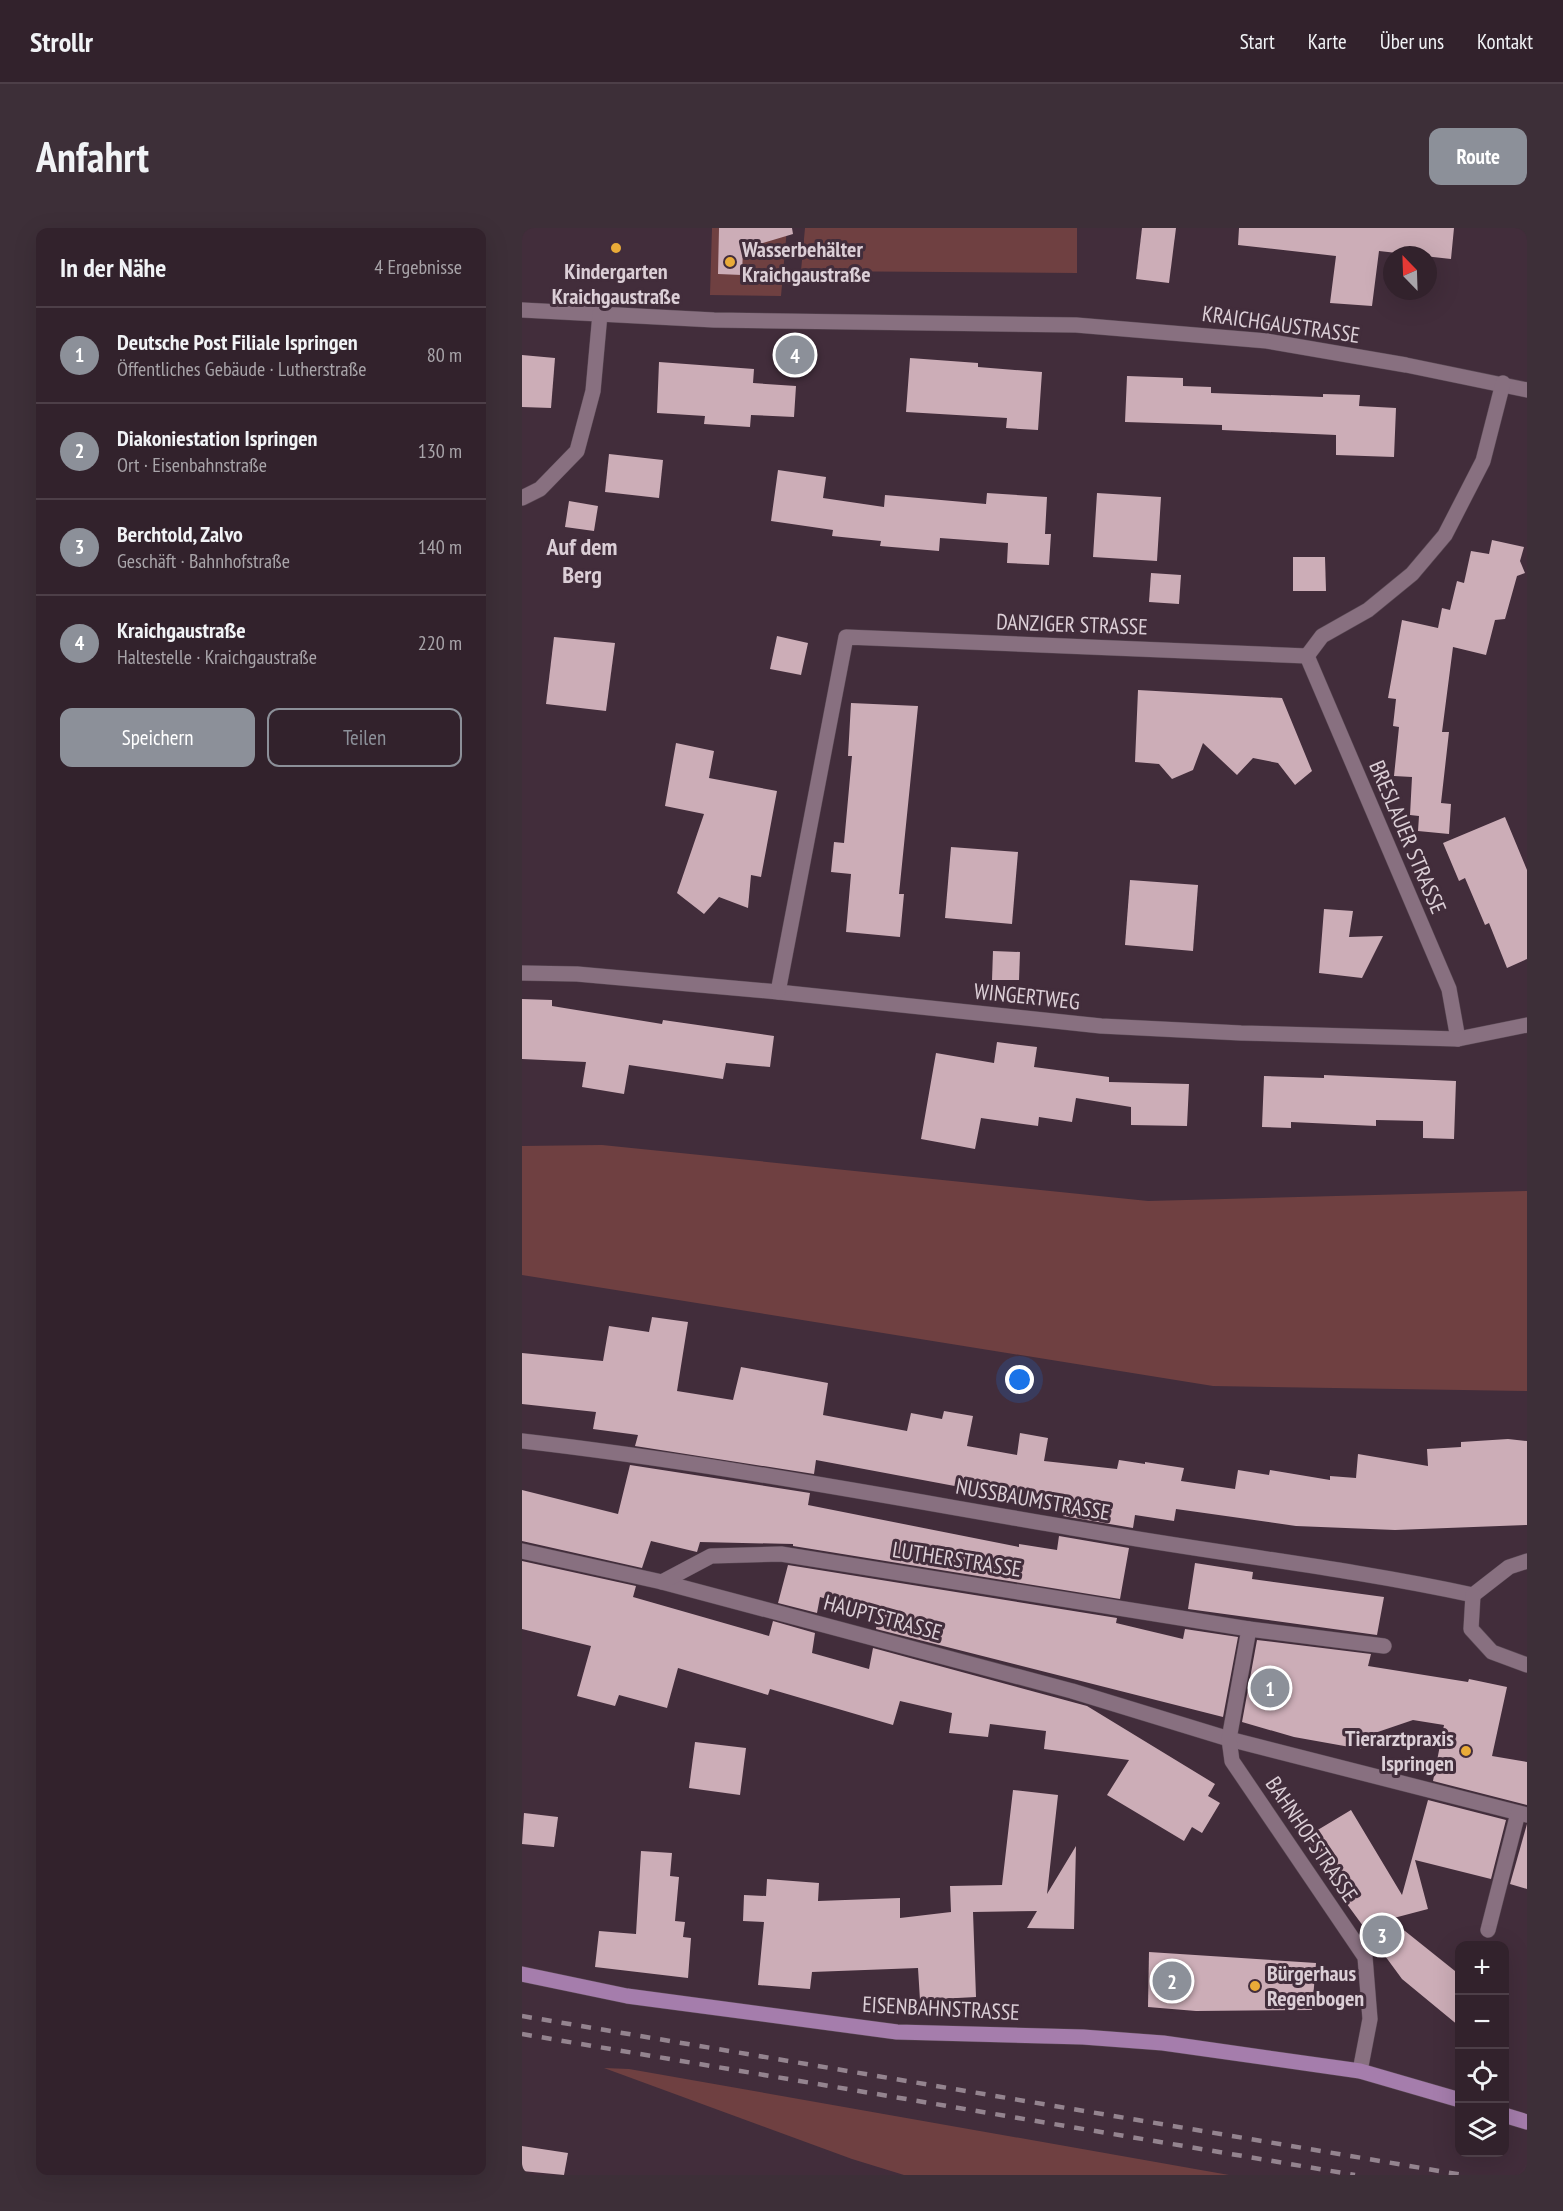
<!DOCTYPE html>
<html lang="de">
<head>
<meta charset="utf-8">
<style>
	:root { --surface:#32222c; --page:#3d2f38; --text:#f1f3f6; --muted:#a8a4a9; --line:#4d3f48; --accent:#8c9099 }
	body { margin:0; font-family:"PT Sans Narrow",sans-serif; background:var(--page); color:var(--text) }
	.controls { position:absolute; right:18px; bottom:18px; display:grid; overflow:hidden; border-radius:12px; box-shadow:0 6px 24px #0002 }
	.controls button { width:54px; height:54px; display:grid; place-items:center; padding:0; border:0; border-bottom:2px solid var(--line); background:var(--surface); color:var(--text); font:30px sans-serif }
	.compass { position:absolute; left:861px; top:18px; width:54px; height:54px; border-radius:50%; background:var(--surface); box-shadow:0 6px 24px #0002; rotate:337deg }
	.you { position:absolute; left:498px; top:1152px; width:21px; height:21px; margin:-15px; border:4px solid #fff; border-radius:50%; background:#1a73e8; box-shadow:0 0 0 9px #1a73e833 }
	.badge { display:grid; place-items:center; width:39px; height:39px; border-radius:50%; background:var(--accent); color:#fff; font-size:20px; font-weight:700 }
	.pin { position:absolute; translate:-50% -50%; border:3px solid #fff; box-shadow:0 2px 6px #0006 }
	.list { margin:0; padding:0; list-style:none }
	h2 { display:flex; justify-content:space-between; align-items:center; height:78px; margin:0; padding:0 24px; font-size:26px }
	h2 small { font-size:20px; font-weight:400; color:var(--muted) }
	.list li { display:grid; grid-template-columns:39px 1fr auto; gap:18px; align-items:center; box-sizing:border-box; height:96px; padding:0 24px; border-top:2px solid var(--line) }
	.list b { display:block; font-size:22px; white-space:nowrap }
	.list p { margin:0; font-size:20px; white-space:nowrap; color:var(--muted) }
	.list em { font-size:20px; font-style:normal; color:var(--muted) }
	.actions { display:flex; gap:12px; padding:18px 24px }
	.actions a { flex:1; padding:14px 0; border:2px solid var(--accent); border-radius:12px; text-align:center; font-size:21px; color:var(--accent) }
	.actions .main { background:var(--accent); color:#fff }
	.icon { flex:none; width:33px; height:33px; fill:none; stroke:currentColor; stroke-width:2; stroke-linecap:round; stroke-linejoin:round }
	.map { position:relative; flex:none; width:1005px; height:1947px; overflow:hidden; border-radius:12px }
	header { display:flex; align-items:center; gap:36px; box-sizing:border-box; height:84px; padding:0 30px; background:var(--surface); border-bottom:2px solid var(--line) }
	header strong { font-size:28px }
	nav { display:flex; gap:33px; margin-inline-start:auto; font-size:21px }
	.intro { display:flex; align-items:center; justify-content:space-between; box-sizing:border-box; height:144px; padding:0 36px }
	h1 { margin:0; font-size:42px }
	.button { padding:15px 27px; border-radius:12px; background:var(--accent); color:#fff; font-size:21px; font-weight:700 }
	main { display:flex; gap:36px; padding:0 36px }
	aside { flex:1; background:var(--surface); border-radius:12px; box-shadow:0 6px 24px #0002 }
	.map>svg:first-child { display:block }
</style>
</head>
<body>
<header>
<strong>Strollr</strong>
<nav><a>Start</a><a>Karte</a><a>Über uns</a><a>Kontakt</a></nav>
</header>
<div class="intro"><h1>Anfahrt</h1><a class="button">Route</a></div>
<main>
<aside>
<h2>In der Nähe<small>4 Ergebnisse</small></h2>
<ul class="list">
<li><span class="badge">1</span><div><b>Deutsche Post Filiale Ispringen</b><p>Öffentliches Gebäude · Lutherstraße</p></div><em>80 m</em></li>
<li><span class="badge">2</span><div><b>Diakoniestation Ispringen</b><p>Ort · Eisenbahnstraße</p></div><em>130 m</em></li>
<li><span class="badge">3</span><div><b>Berchtold, Zalvo</b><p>Geschäft · Bahnhofstraße</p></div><em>140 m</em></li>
<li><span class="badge">4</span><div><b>Kraichgaustraße</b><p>Haltestelle · Kraichgaustraße</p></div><em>220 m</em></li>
</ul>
<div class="actions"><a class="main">Speichern</a><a>Teilen</a></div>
</aside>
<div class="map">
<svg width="1005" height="1947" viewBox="0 0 1005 1947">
	<rect width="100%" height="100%" fill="#422d3b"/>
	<g fill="#6f4041">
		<path d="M190,0h75l-6,68 -71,-1z"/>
		<path d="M283,0h272v45l-276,-2z"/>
		<path d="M80,917l546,56 379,-10v200l-314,-5 -691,-111v-129z"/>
		<path d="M82,1840l25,1 600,106h-325l-52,-16z"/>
	</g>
	<g fill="#ccadb7">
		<path d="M197,0h73l1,6 -50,15 -1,26 -24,-1z"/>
		<path d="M620,0h34l-7,55 -33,-4z"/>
		<path d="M717,0h215l-3,31 -72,-8 -7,55 -42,-3 6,-47 -98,-11z"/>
		<path d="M0,127l33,3 -4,50 -29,-1z"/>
		<path d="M388,130l68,5v4l64,5 -4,58 -32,-2 1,-10 -101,-6z"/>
		<path d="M137,134l95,7 -1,14 43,3 -2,31 -43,-2 -1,12 -46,-3 1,-8 -48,-3z"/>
		<path d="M605,148l56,2v8l28,1v6l112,4v-3l37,1 -1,11 37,2 -2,49 -58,-2v-20l-114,-5v-5l-97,-3z"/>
		<path d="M87,226l54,6 -4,38 -54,-6z"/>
		<path d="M256,242l48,7 -3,21 61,9 1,-12 101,9 1,-11 60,4 -2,37h6l-2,31 -42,-2 1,-20 -68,-5 -1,13 -59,-5 1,-5 -49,-5 1,-6 -62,-9z"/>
		<path d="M575,265l64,4 -4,64 -64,-4z"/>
		<path d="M47,273l29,5 -4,25 -29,-4z"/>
		<path d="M970,312l32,7 -4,14 5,12 -8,3 -12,43 -10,1 -9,35 -33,-8 -11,85h7l-8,71 10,1 -2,30 -31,-3 1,-15 -9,-1 2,-38 -18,-1 5,-49 -6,-1 3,-27 -8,-1 14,-78 36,8 4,-20 8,2 7,-29 7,2 7,-32 18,3z"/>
		<path d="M771,329h32l1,34h-33z"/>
		<path d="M629,345l30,2 -2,29 -30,-2z"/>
		<path d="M255,408l31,7 -7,32 -31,-6z"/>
		<path d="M32,409l61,6 -9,68 -60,-7z"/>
		<path d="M616,462l144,8 30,73 -17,14 -17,-22 -25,-5 -16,17 -34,-32 -10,27 -21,9 -13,-15 -24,-2z"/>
		<path d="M329,475l67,3 -19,188h5l-4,43 -54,-5 5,-58 -20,-2 3,-30 10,1 8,-87h-4z"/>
		<path d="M154,515l38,8 -5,27 68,13 -16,86 -10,-2 -3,33 -29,-11 -15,17 -27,-21 27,-79 -39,-8z"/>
		<path d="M983,589l22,53v89l-20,9 -18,-45 -4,2 -20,-47 -6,3 -16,-38z"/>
		<path d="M429,619l67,5 -6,72 -67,-6z"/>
		<path d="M608,652l68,5 -5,66 -68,-6z"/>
		<path d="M802,681l29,2 -4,26 34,-1 -21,42 -43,-5z"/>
		<path d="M471,723l27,1 -1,28h-27z"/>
		<path d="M0,771l30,1v6l110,18 1,-4 111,16 -4,31 -44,-4 -3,16 -94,-14 -5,29 -42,-7 4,-25 -64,-3z"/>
		<path d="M475,814l40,5 -3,20 75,10v5l80,2 -2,42 -56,-1v-18l-55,-9 -4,24 -33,-5 -1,9 -57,-8 -6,31 -54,-10 15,-86 58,10z"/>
		<path d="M802,847l132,6 -2,58 -31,-1v-17l-47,-1v6l-85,-4v6l-29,-1 2,-51 60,2z"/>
		<path d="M130,1089l36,5 -11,69 56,9 8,-33 87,16 -5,32 84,16 4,-18 31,6 2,-8 29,5 -6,30 50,9 3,-22 28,5 -4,23 73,8 2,-9 26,4v-2l39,6 -3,13 54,8 3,-19 31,5 1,-5 60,10v-4l26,2 2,-24 70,12 -1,-17 34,-2v-5l47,-3 19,2v84l-132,5 -99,-4 -120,-17 -2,12 -39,-6 -2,13 -70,-12 3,-15 -67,-11 -38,-7 -1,4 -144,-27 -2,14 -179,-28 3,-11 -45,-6 3,-17 -74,-8v-51l81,8 6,-35 40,6z"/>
		<path d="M108,1237l180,28 -2,12 211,42v-3l38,6 2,-14 70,12 -9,51 -327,-53v-2l-93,-2 -3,10 -46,-11 -9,27 -120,-27v-51l96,24z"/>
		<path d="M0,1333l114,25 -3,11 136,39 4,-15 42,12 -3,20 57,16 4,-21 214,58 128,78 -7,12 12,7 -18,30 -10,-6 -8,14 -77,-46 22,-35 -85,-11 2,-18 -56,-7 -2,13 -39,-4 3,-20 -52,-12 -7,24 -123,-36 -2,6 -90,-27 -11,40 -48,-13 -4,11 -38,-10 14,-50 -69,-17z"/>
		<path d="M673,1335l58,9 -1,7 132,18 -7,38 -189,-26z"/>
		<path d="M266,1337l329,53 -1,5 67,16 2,-10 53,8 -15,80 -347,-88 2,-14 -58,-18 -3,16 -39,-10z"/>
		<path d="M735,1412l114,14 -3,12 100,16 1,-3 38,8 -15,69 35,6v43l-94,-24 11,-56 -31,-5 -50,17 -2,12 -67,-12 -52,-15z"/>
		<path d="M173,1514l51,6 -6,47 -51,-7z"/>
		<path d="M491,1562l45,5 -11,99 29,-48 -2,83 -47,-1 10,-17 -64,1 3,85 -56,3 -2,-32 -106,4 -2,17 -52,-4 6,-63 -21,-1 1,-26 22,1 1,-17 52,4 -1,18 82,-3v20l51,-6 -1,-26 52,-1z"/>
		<path d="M906,1572l78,20 -15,59 -76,-19 13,49 -38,10 70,56 -1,51 -57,-47 -72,-98 2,-2 -26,-42 45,-27 51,85z"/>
		<path d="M2,1585l34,4 -4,30 -32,-3z"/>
		<path d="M1005,1596v65l-17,-5z"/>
		<path d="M119,1623l31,2 -2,23 9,1 -4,44 10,1 -2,15 8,1 -3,40 -93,-11 4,-36 37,3z"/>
		<path d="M627,1724l167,11 -4,47 -116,1 -48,-4z"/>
		<path d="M0,1918l46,7 -4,22 -42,-4z"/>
	</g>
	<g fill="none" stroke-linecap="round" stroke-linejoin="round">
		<g stroke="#5a4954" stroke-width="16">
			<g id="minor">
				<path d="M0,82l192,10 362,5 191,16 139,24 121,25"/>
				<path d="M0,270l18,-9 37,-38 16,-60 7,-77"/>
				<path d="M785,428l142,333 9,50"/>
				<path d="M0,745l55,1 201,18 323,34 140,7 217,6 69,-14"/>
				<path d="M256,764l68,-355 461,19 15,-20 46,-26 44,-36 33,-39 38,-74 20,-78"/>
				<path d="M0,1213c192,22 383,59 574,91 125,22 252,36 377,63l36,-28 18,-6"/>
				<path d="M0,1323l140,31 410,109 157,48 298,76"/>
				<path d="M140,1354l49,-26 70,-2 468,75 135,17"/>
				<path d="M951,1367l-2,34 21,23 35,13"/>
				<path d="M727,1401l-20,110 3,22 133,196 5,62 -10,52"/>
				<path d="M966,1702l30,-117"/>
			</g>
		</g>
		<g stroke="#5a4954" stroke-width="16">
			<g id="major">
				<path d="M0,1746l105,22 270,36 186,5 80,6 197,28 100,29"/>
				<path d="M982,1887l23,7"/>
			</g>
		</g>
		<use href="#minor" stroke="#887080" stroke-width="15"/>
		<use href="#major" stroke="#a57dac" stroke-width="15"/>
		<g stroke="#94848f" stroke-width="4.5" stroke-dasharray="10 10" stroke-linecap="butt">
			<path d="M0,1788l941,159"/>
			<path d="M0,1806l833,141"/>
		</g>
	</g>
	<g fill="#e9ab38" stroke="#422d3b" stroke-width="2">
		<circle cx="94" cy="20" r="6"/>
		<circle cx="208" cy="34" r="6"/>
		<circle cx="944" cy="1523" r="6"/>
		<circle cx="733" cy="1758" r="6"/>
	</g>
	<g text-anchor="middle" stroke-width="6" stroke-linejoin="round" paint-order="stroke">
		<g font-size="22" font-weight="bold" fill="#dbced6" stroke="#422d3b" text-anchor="start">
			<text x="220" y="29">Wasserbehälter<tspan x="220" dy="25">Kraichgaustraße</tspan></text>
			<text x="94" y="51" text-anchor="middle">Kindergarten<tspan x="94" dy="25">Kraichgaustraße</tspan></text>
			<text x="932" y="1518" text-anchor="end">Tierarztpraxis<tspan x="932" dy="25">Ispringen</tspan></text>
			<text x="745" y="1753">Bürgerhaus<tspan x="745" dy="25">Regenbogen</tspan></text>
		</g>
		<g font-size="22" fill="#dbced6" stroke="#422d3b">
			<text transform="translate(759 96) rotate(8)" y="8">KRAICHGAUSTRASSE</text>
			<text transform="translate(550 396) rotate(2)" y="8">DANZIGER STRASSE</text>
			<text transform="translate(886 609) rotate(67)" y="8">BRESLAUER STRASSE</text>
			<text transform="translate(505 768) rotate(6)" y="8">WINGERTWEG</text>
			<text transform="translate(511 1271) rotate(10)" y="8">NUSSBAUMSTRASSE</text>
			<text transform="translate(435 1331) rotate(9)" y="8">LUTHERSTRASSE</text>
			<text transform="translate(361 1389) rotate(15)" y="8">HAUPTSTRASSE</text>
			<text transform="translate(790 1611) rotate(56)" y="8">BAHNHOFSTRASSE</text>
			<text transform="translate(419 1780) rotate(3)" y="8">EISENBAHNSTRASSE</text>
		</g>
		<g font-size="24" font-weight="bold" fill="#dbced6" stroke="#422d3b">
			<text x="60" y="327">Auf dem<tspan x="60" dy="28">Berg</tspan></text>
		</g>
	</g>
</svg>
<div class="controls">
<button>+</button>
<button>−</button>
<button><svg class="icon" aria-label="locate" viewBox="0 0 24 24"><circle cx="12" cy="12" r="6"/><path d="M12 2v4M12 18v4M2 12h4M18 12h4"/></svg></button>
<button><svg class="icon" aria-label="layers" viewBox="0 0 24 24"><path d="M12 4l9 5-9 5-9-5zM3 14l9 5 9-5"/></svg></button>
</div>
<svg class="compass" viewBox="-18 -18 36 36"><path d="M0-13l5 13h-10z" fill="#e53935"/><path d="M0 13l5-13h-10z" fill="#a8a4a9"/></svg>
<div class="you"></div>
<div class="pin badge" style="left:748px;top:1460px">1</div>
<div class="pin badge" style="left:650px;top:1753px">2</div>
<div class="pin badge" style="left:860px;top:1707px">3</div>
<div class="pin badge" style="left:273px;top:127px">4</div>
</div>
</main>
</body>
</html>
